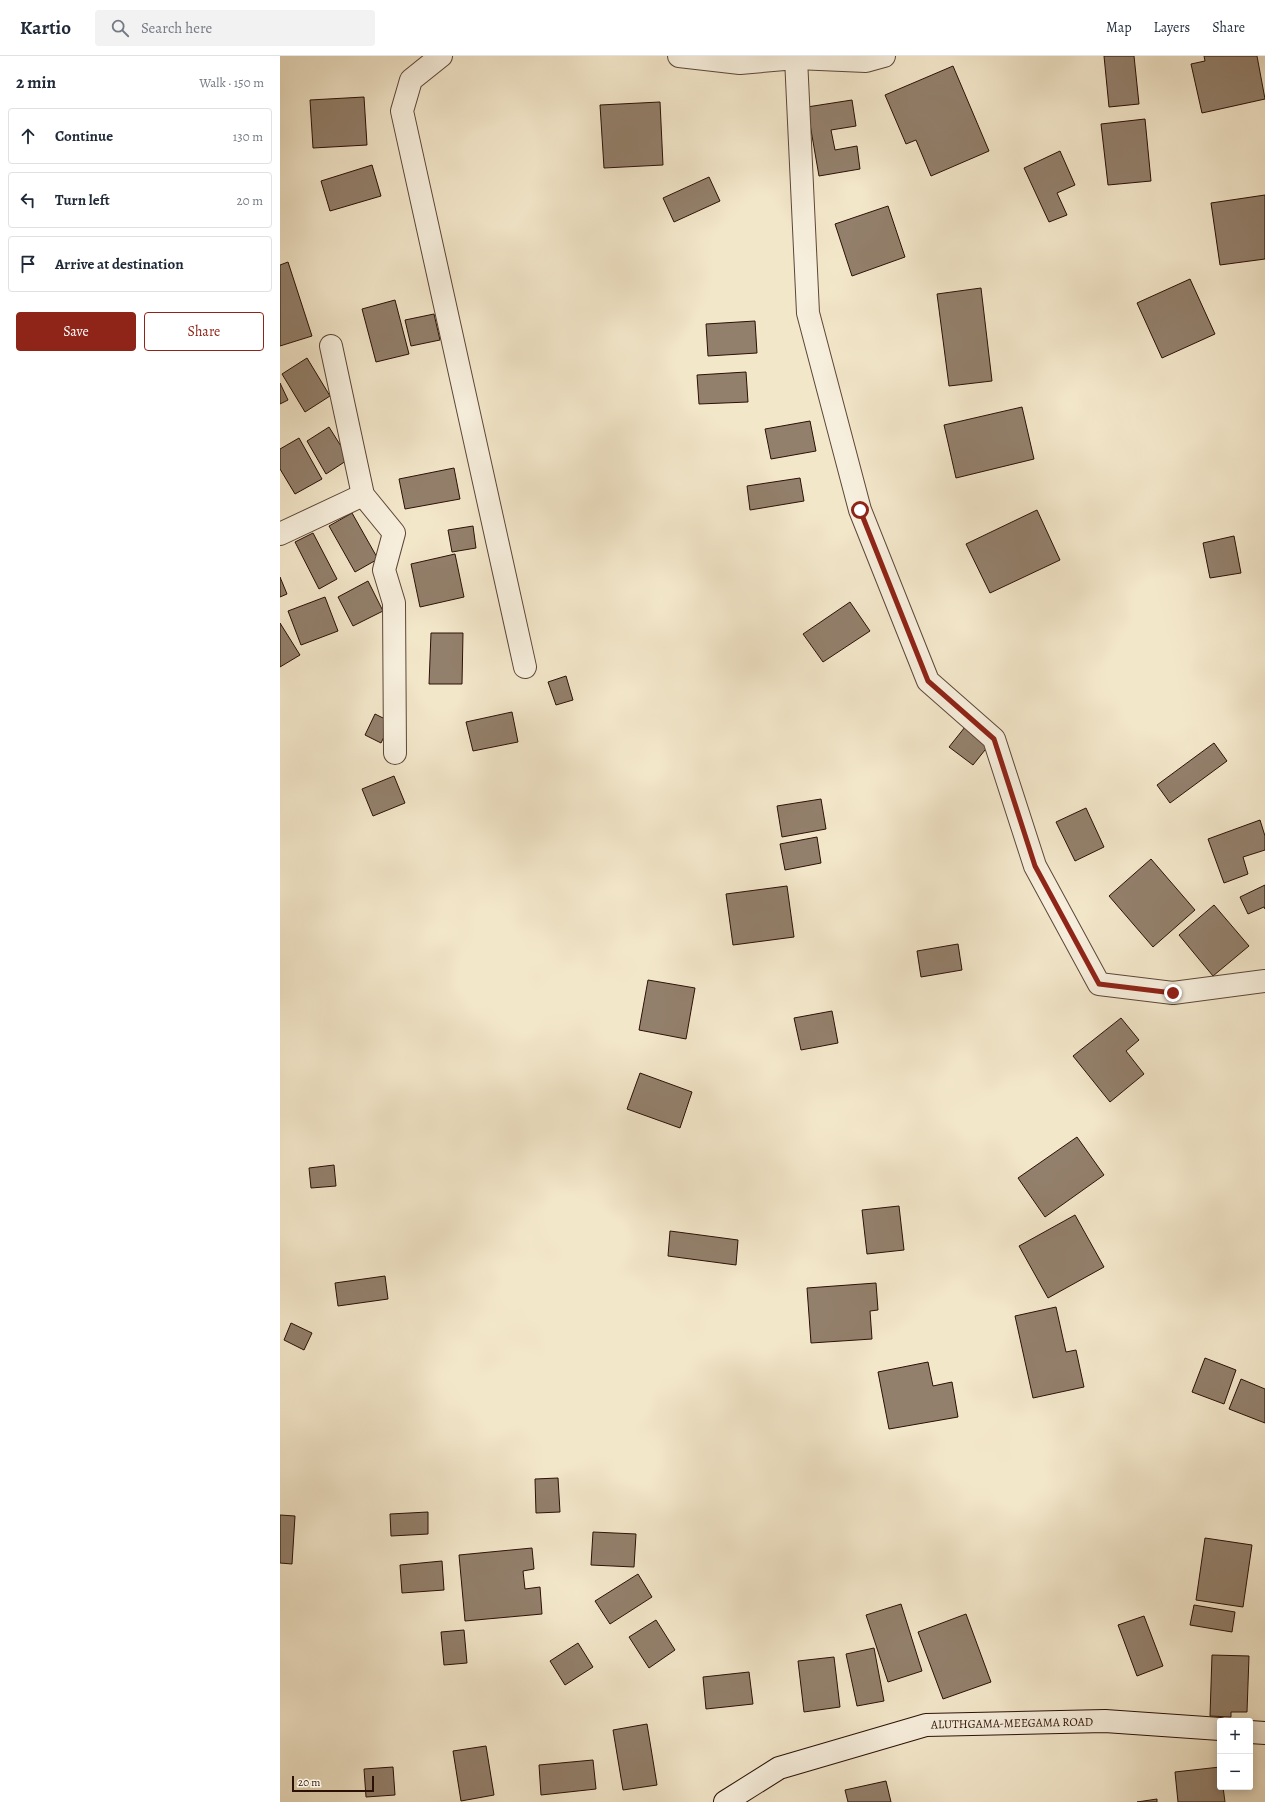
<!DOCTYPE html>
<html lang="en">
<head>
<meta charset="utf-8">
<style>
	:root { --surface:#fff; --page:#f2f2f3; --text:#1f2937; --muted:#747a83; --line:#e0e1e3; --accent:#8f2418 }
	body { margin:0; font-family:Alegreya,serif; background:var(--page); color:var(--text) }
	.controls { position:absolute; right:12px; bottom:12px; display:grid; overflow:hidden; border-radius:4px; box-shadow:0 2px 10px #0003 }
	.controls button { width:36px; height:36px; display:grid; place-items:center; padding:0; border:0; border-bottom:1px solid var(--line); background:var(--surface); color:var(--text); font:20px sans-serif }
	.scale { position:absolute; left:12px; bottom:10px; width:82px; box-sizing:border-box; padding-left:4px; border:2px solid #2b1006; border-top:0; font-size:11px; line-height:14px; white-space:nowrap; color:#2b1006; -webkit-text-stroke:3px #f7efdd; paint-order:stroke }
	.stop { position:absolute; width:12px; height:12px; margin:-9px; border:3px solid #8f2418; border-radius:50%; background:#fff }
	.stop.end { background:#8f2418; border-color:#fff; box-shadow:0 1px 4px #0008 }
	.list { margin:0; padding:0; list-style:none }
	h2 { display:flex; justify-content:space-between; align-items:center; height:52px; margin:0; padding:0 16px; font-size:17px }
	h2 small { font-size:13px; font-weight:400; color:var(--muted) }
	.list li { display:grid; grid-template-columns:26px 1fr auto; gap:12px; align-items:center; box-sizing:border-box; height:56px; margin:0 8px 8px; padding:0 8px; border:1px solid var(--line); border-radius:4px }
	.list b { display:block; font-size:15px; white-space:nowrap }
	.list em { font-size:13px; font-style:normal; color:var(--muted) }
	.actions { display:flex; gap:8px; padding:12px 16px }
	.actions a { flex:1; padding:9px 0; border:1px solid var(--accent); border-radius:4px; text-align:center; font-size:14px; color:var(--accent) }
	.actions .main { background:var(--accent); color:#fff }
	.icon { flex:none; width:22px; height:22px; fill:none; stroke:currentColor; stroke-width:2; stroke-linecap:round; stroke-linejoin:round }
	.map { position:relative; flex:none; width:985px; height:1746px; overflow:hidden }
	header { display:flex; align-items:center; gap:24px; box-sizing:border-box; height:56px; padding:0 20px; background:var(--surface); border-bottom:1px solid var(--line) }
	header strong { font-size:19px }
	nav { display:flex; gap:22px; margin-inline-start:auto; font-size:14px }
	.search { width:280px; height:36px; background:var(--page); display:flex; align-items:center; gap:10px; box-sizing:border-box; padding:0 14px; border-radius:4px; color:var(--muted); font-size:15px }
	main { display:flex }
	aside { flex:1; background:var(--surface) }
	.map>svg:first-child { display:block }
</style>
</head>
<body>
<header>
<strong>Kartio</strong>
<div class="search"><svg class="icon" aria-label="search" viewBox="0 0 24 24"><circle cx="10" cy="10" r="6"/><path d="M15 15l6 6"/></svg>Search here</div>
<nav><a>Map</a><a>Layers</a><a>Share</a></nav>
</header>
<main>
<aside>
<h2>2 min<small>Walk · 150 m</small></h2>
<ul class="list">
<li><svg class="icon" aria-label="ahead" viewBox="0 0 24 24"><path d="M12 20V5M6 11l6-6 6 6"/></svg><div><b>Continue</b></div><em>130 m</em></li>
<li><svg class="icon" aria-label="left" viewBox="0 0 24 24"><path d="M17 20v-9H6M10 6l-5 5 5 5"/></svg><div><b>Turn left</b></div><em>20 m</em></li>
<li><svg class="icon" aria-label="arrive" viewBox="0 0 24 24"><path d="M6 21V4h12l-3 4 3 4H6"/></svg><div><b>Arrive at destination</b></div></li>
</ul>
<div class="actions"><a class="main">Save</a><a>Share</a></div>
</aside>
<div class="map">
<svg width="985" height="1746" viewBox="0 0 985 1746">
	<rect width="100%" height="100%" fill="#f3e7ca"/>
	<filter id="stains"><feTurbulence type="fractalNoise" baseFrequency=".005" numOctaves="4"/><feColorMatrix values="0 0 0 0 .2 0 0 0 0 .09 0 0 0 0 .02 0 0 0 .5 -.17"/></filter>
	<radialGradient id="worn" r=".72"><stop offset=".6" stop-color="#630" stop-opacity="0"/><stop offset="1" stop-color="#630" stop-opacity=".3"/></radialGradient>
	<g fill="#93806c" stroke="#2b1006">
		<path d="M824,0h30l5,48 -30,3z"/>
		<path d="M924,0h53l8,43 -63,14 -11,-49 14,-3z"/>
		<path d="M673,10l36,85 -58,25 -15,-36 -10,4 -21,-49z"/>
		<path d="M84,41l3,48 -54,3 -3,-48z"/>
		<path d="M572,44l4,26 -25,4 4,20 22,-4 3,23 -41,7 -12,-69z"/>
		<path d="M380,46l3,63 -59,3 -4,-63z"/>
		<path d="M865,63l6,62 -43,4 -7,-61z"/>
		<path d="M780,95l15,34 -18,8 10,22 -18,7 -25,-54z"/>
		<path d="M92,109l9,31 -51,15 -9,-30z"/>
		<path d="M429,121l11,24 -46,21 -11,-24z"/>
		<path d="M985,139v64l-45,6 -9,-62z"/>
		<path d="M608,150l17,51 -53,19 -17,-52z"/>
		<path d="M8,206l24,74 -32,10v-81z"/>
		<path d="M910,223l25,55 -53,24 -25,-55z"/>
		<path d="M701,232l11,93 -43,5 -12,-92z"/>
		<path d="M115,244l14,54 -33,8 -14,-53z"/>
		<path d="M154,258l6,26 -29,6 -6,-26z"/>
		<path d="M475,265l2,32 -49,3 -2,-32z"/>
		<path d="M27,302l23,38 -25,16 -23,-38z"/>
		<path d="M466,316l2,30 -49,2 -2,-29z"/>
		<path d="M0,327l8,17 -8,4z"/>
		<path d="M742,351l12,52 -78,19 -12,-53z"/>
		<path d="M530,365l6,30 -45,8 -6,-30z"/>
		<path d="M49,371l20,32 -23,15 -19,-33z"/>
		<path d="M19,382l23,41 -27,15 -15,-25v-20z"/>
		<path d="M174,412l6,31 -55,10 -6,-30z"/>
		<path d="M520,422l4,23 -54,9 -3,-24z"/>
		<path d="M757,454l23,50 -70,33 -24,-49z"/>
		<path d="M72,457l26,46 -23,13 -26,-46z"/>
		<path d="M193,470l3,22 -24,4 -4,-22z"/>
		<path d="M33,477l24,46 -18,10 -24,-47z"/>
		<path d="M954,480l7,37 -31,5 -7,-35z"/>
		<path d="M175,498l9,43 -44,10 -9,-43z"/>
		<path d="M0,521l7,17 -7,3z"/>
		<path d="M88,525l15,30 -30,15 -15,-29z"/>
		<path d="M45,541l13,34 -37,14 -13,-34z"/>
		<path d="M570,546l20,29 -47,31 -20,-28z"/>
		<path d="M0,567l20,32 -20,12z"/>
		<path d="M151,577h32l-1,51h-33z"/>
		<path d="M286,620l7,24 -17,5 -8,-23z"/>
		<path d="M232,656l6,30 -45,9 -7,-29z"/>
		<path d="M95,658l16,8 -10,21 -16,-8z"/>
		<path d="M685,671l24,18 -16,20 -24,-18z"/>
		<path d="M934,687l13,18 -57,42 -13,-18z"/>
		<path d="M114,720l11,27 -32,13 -11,-27z"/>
		<path d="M541,743l5,30 -44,8 -5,-31z"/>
		<path d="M806,752l18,39 -29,14 -19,-39z"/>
		<path d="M980,764l5,16v14l-22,7 5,17 -24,9 -16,-44z"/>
		<path d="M537,781l4,26 -36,7 -5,-26z"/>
		<path d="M871,803l44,51 -42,37 -44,-51z"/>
		<path d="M985,829v24l-1,-2 -16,7 -8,-17z"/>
		<path d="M507,830l7,51 -61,8 -7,-51z"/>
		<path d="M934,849l35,41 -36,30 -34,-41z"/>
		<path d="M678,888l4,26 -41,7 -4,-26z"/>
		<path d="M368,924l47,8 -9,51 -47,-9z"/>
		<path d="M552,955l6,32 -37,7 -7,-32z"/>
		<path d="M841,962l18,22 -13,11 18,23 -34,28 -37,-46z"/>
		<path d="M360,1017l52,19 -12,36 -53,-19z"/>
		<path d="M797,1081l27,38 -59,42 -27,-39z"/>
		<path d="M54,1109l2,21 -25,2 -2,-20z"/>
		<path d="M619,1150l5,44 -37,4 -5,-44z"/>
		<path d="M795,1159l29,52 -56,31 -29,-52z"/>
		<path d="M390,1175l68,9 -2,25 -68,-9z"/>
		<path d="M105,1220l3,23 -50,7 -3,-23z"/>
		<path d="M596,1227l2,27 -8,1 2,28 -61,4 -4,-55z"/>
		<path d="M776,1251l10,45 10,-2 8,37 -51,11 -18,-82z"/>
		<path d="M11,1267l21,10 -8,17 -20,-10z"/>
		<path d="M925,1302l31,12 -12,34 -32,-12z"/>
		<path d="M648,1306l5,24 19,-4 6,35 -69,12 -11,-57z"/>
		<path d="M961,1323l24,10v34l-36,-14z"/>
		<path d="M278,1422l2,34 -24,1 -1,-34z"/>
		<path d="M148,1456v22l-37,2 -1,-22z"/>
		<path d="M0,1459l15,1 -3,48 -12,-1z"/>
		<path d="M313,1476l43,2 -2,33 -43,-2z"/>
		<path d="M925,1482l47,7 -9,62 -47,-7z"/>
		<path d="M252,1492l2,21 -11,2 2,18 15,-2 2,27 -77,7 -6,-66z"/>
		<path d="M162,1505l2,29 -42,3 -2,-28z"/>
		<path d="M358,1518l14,23 -42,27 -15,-23z"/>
		<path d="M621,1548l21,67 -34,11 -22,-67z"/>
		<path d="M914,1549l41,7 -3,20 -42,-7z"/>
		<path d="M686,1558l25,68 -48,17 -25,-67z"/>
		<path d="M864,1560l19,50 -26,10 -19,-51z"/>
		<path d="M376,1564l19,30 -26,18 -20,-31z"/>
		<path d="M184,1574l3,33 -23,2 -3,-33z"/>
		<path d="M298,1587l15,24 -28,18 -15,-24z"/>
		<path d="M594,1592l10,53 -27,5 -11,-52z"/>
		<path d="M932,1599l37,1 -2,56h-16v5l-21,-1z"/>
		<path d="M554,1601l6,50 -36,5 -6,-51z"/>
		<path d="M469,1616l4,32 -47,5 -3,-32z"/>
		<path d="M367,1668l10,61 -34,5 -10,-60z"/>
		<path d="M206,1690l8,49 -33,6 -8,-50z"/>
		<path d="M313,1704l3,29 -55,6 -2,-30z"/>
		<path d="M113,1711l2,28 -29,2 -2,-28z"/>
		<path d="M940,1711v20h3l2,15h-47l-3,-30z"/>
		<path d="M606,1725l5,21h-43l-3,-12z"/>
		<path d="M877,1743v3h-20z"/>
	</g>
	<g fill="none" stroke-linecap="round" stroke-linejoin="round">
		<g stroke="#5d4637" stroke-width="24">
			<g id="street">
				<path d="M161,0l-30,24 -9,31 123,556"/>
				<path d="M399,0l61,7 56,-5 12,255 52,197 68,171 66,58 41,127 64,118 74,9 92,-12"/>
				<path d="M514,0l2,2 70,3 18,-5"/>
				<path d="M51,290l32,149 31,38 -10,37 10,33 1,150"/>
				<path d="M0,478l83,-39"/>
			</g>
		</g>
		<g stroke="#2b1006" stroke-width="24">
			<g id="secondary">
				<path d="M970,1676l15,1"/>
				<path d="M445,1746l54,-34 147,-43 179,-4 115,8"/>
			</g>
		</g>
		<use href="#street" stroke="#f7efdd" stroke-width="22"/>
		<use href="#secondary" stroke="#f7efdd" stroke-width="22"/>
	</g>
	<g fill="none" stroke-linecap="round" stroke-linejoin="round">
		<path stroke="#8f2418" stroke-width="5" d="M580,454l68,171 66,58 41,127 64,118 74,9"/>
	</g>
	<g text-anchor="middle" stroke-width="3" stroke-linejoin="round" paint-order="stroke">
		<g font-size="12" fill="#2b1006" stroke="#f7efdd">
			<text transform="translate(732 1667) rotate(-1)" y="4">ALUTHGAMA-MEEGAMA ROAD</text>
		</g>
	</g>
	<rect width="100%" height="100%" filter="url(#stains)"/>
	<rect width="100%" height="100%" fill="url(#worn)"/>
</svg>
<div class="controls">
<button>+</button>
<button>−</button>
</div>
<div class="scale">20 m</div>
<div class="stop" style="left:580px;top:454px"></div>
<div class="stop end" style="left:893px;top:937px"></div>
</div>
</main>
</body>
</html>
